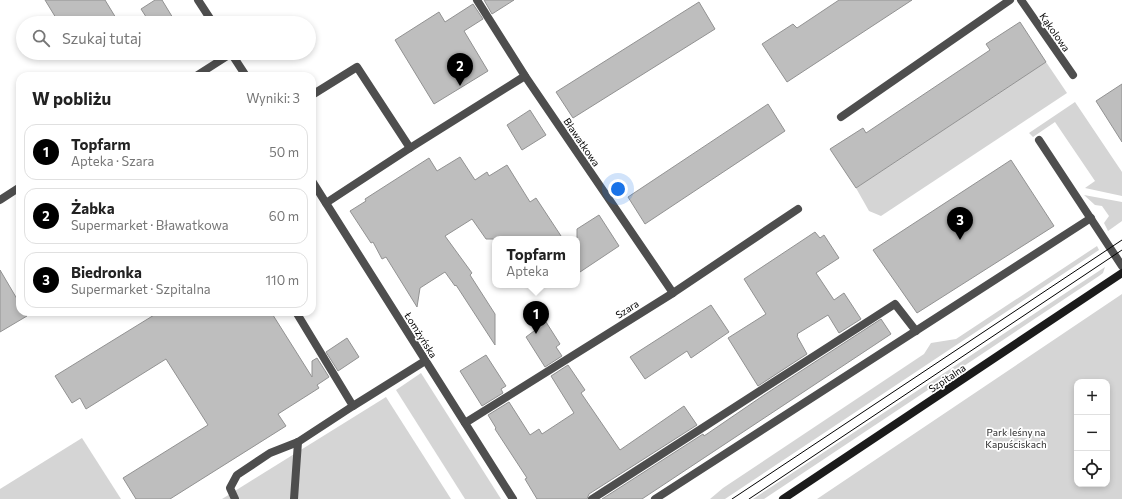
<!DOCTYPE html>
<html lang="pl">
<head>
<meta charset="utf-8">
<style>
	:root { --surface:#fff; --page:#f6f6f6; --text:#222; --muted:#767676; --line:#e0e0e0; --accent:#000 }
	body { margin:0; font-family:Commissioner,sans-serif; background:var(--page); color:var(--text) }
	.controls { position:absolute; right:12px; bottom:12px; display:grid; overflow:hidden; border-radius:8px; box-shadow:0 2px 6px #0003 }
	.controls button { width:36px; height:36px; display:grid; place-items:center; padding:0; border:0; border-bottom:1px solid var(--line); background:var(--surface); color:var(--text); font:20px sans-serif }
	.you { position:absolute; left:618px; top:189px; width:14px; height:14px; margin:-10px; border:3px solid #fff; border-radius:50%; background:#1a73e8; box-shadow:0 0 0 6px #1a73e833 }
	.badge { display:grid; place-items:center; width:26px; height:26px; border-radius:50%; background:var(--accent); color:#fff; font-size:13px; font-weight:700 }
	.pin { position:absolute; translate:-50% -33px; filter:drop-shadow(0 1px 2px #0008) }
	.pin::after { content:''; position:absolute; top:21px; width:14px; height:12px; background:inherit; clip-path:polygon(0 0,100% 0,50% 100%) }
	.popup { position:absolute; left:492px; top:236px; width:88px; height:52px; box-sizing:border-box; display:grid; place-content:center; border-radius:8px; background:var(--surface); filter:drop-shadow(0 1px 3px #0005); font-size:13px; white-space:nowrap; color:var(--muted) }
	.popup b { font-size:15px; color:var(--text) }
	.popup::after { content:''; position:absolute; left:50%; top:100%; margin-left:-8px; border:8px solid transparent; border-top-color:var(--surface) }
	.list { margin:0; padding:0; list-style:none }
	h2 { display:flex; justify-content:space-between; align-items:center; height:52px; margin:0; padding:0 16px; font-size:17px }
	h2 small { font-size:13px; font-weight:400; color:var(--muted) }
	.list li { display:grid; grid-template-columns:26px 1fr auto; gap:12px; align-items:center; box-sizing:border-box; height:56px; margin:0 8px 8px; padding:0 8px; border:1px solid var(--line); border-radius:12px }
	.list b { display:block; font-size:15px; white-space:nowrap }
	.list p { margin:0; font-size:13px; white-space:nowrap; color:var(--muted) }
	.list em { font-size:13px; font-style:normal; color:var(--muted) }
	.icon { flex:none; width:22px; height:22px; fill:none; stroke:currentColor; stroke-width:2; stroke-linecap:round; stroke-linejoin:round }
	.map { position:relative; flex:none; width:1122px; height:499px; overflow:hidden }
	.search { position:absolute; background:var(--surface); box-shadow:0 2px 6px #0003; left:16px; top:16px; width:300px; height:44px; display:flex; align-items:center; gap:10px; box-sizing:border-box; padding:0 14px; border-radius:22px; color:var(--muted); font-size:15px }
	.panel { position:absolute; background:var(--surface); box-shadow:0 2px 6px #0003; left:16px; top:72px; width:300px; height:244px; border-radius:12px }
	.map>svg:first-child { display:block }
</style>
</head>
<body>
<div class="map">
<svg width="1122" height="499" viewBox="0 0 1122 499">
	<rect width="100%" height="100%" fill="#fff"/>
	<g fill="#d5d5d5" fill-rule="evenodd">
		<path d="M1046,62l21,31 -186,123 -12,-5 -13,-23z"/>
		<path d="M1075,102l47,70v24l-37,-8 10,-7 -40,-59 -22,15 -4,-4z"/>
		<path d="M1084,195l38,7v19l-14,10 -4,-8 5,-7 -7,-10 -7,-1z"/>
		<path d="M1097,246l2,4 -374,249h-15l13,-11 201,-134 7,-11 25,-4z"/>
		<path d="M1105,267l-2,6 -4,3 -335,223h-11z"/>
		<path d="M1122,294v205h-305zM1077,382h30v102h-30z"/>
		<path d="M421,373l80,126h-36l-69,-109z"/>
		<path d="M386,397l65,102h-229z"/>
		<path d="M82,438l39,61h-121v-10z"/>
	</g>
	<g fill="#bebebe" stroke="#929292">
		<path d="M45,0h60l14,23h-70l7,-5z"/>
		<path d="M155,0h7l14,23h-26l-9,-14z"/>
		<path d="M484,0h30l-22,14z"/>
		<path d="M839,0h73l-125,82 -25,-38 31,-20 4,4z"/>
		<path d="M699,2l16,27 -142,89 -17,-26z"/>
		<path d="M473,4l10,15 -19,12 24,40 -54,33 -39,-64 44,-28 6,10z"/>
		<path d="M268,17l3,6h-13z"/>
		<path d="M1020,22l26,40 -190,126 -26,-39 33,-21 3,5 124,-83 -4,-6z"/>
		<path d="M1122,84v58l-26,-41z"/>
		<path d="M768,104l17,27 -140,93 -17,-27z"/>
		<path d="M530,110l16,25 -24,15 -15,-25z"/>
		<path d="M460,157l15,23 12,-8 2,4 18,-11 23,37 6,-4 27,41h-77l-14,-20 -27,17 27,37 -2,2 25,39v31l-39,-60 -1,1 -10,-14 -25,16 -3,19 -31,-50 -4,2 -9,-17 -2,1 -21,-32 16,-10 -1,-2 64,-41 8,13z"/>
		<path d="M1011,160l43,66 -137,87 -44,-63z"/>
		<path d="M599,215l20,31 -42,28v-45z"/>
		<path d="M815,232l5,6 4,-3 15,23 -23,15 18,27 10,-7 17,26 -22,14 -11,-18 -31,19 1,1 -1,1 10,18 -49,32 -30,-48 38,-24 -22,-35z"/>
		<path d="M0,270l20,34v8h5l2,4 -27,16z"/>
		<path d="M711,305l18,27 -38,26 -4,-7 -42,28 -15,-22z"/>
		<path d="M159,312h112l41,65v-16l5,-3 12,19 -12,8 2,3 -41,26 8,12 -116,73h-34l-13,-21 85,-53 -42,-66 -80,50 -6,-11 -8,5 -17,-27z"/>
		<path d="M881,319l10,15 -249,165h-40l101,-65 1,2 60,-41z"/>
		<path d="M546,322l14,22 -4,3 6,9 -17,11 -19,-30z"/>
		<path d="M347,338l12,19 -21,14 -12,-19z"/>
		<path d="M486,355l20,31 -5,3 2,4 -21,13 -22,-35z"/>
		<path d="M568,365l17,25 -4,3 39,57 64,-44 13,19 -108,69 -2,5h-50l-12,-20 2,-1 -32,-49 1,-1 -8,-13 21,-13 21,33 9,-6 3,5 32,-21 -23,-37z"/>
	</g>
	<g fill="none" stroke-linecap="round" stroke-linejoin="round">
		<g stroke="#4e4e4e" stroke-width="8">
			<path d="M312,95l45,-28 53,81"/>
			<path d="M841,117l169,-117"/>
			<path d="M1039,140l83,126"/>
			<path d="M353,406l72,-45"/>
			<path d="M235,499l-5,-11 7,-13 33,-22 28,-11 55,-36 -57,-94"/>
			<path d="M294,499l4,-57"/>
			<path d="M592,499l303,-195 21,27"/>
			<path d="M655,499l436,-281"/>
		</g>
		<g stroke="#4e4e4e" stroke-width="8">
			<path d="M198,0l15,23"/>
			<path d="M477,0l48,76 148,217"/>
			<path d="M1021,0l52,75"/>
			<path d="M231,53l15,23"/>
			<path d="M196,76l36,-23"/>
			<path d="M312,181l201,318"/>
			<path d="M0,200l20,-13"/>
			<path d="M326,203l84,-55 115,-72"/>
			<path d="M465,423l208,-130 125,-84"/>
		</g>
		<path stroke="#1b1b1b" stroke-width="8" d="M783,499l339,-226"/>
		<g stroke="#000" stroke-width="1">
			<path d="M732,499l390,-259"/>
			<path d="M749,499l373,-249"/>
		</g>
	</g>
	<g text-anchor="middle" stroke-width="3.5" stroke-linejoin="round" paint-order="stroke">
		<g font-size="10" fill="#000" stroke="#fff">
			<text transform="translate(1055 32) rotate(55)" y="4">Kąkolowa</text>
			<text transform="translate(582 142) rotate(56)" y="4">Bławatkowa</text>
			<text transform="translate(627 309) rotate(-32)" y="4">Szara</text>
			<text transform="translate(421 335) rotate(58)" y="4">Łomżyńska</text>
			<text transform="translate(947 378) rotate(-34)" y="4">Szpitalna</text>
		</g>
		<g font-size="10" fill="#2c2c2c" stroke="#fff">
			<text x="1016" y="436">Park leśny na<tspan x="1016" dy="12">Kapuściskach</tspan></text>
		</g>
	</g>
</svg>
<div class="controls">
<button>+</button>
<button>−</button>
<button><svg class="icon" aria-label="locate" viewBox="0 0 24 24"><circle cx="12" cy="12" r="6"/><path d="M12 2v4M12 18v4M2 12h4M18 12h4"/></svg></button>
</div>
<div class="you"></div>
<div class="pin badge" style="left:536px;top:334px">1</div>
<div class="popup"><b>Topfarm</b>Apteka</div>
<div class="pin badge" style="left:460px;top:86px">2</div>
<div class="pin badge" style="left:960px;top:240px">3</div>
<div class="search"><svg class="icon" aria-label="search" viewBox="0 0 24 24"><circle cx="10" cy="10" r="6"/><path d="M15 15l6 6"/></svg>Szukaj tutaj</div>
<section class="panel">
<h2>W pobliżu<small>Wyniki: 3</small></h2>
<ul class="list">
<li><span class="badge">1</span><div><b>Topfarm</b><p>Apteka · Szara</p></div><em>50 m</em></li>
<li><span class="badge">2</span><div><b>Żabka</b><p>Supermarket · Bławatkowa</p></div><em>60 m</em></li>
<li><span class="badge">3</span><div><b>Biedronka</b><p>Supermarket · Szpitalna</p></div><em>110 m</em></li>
</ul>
</section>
</div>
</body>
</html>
